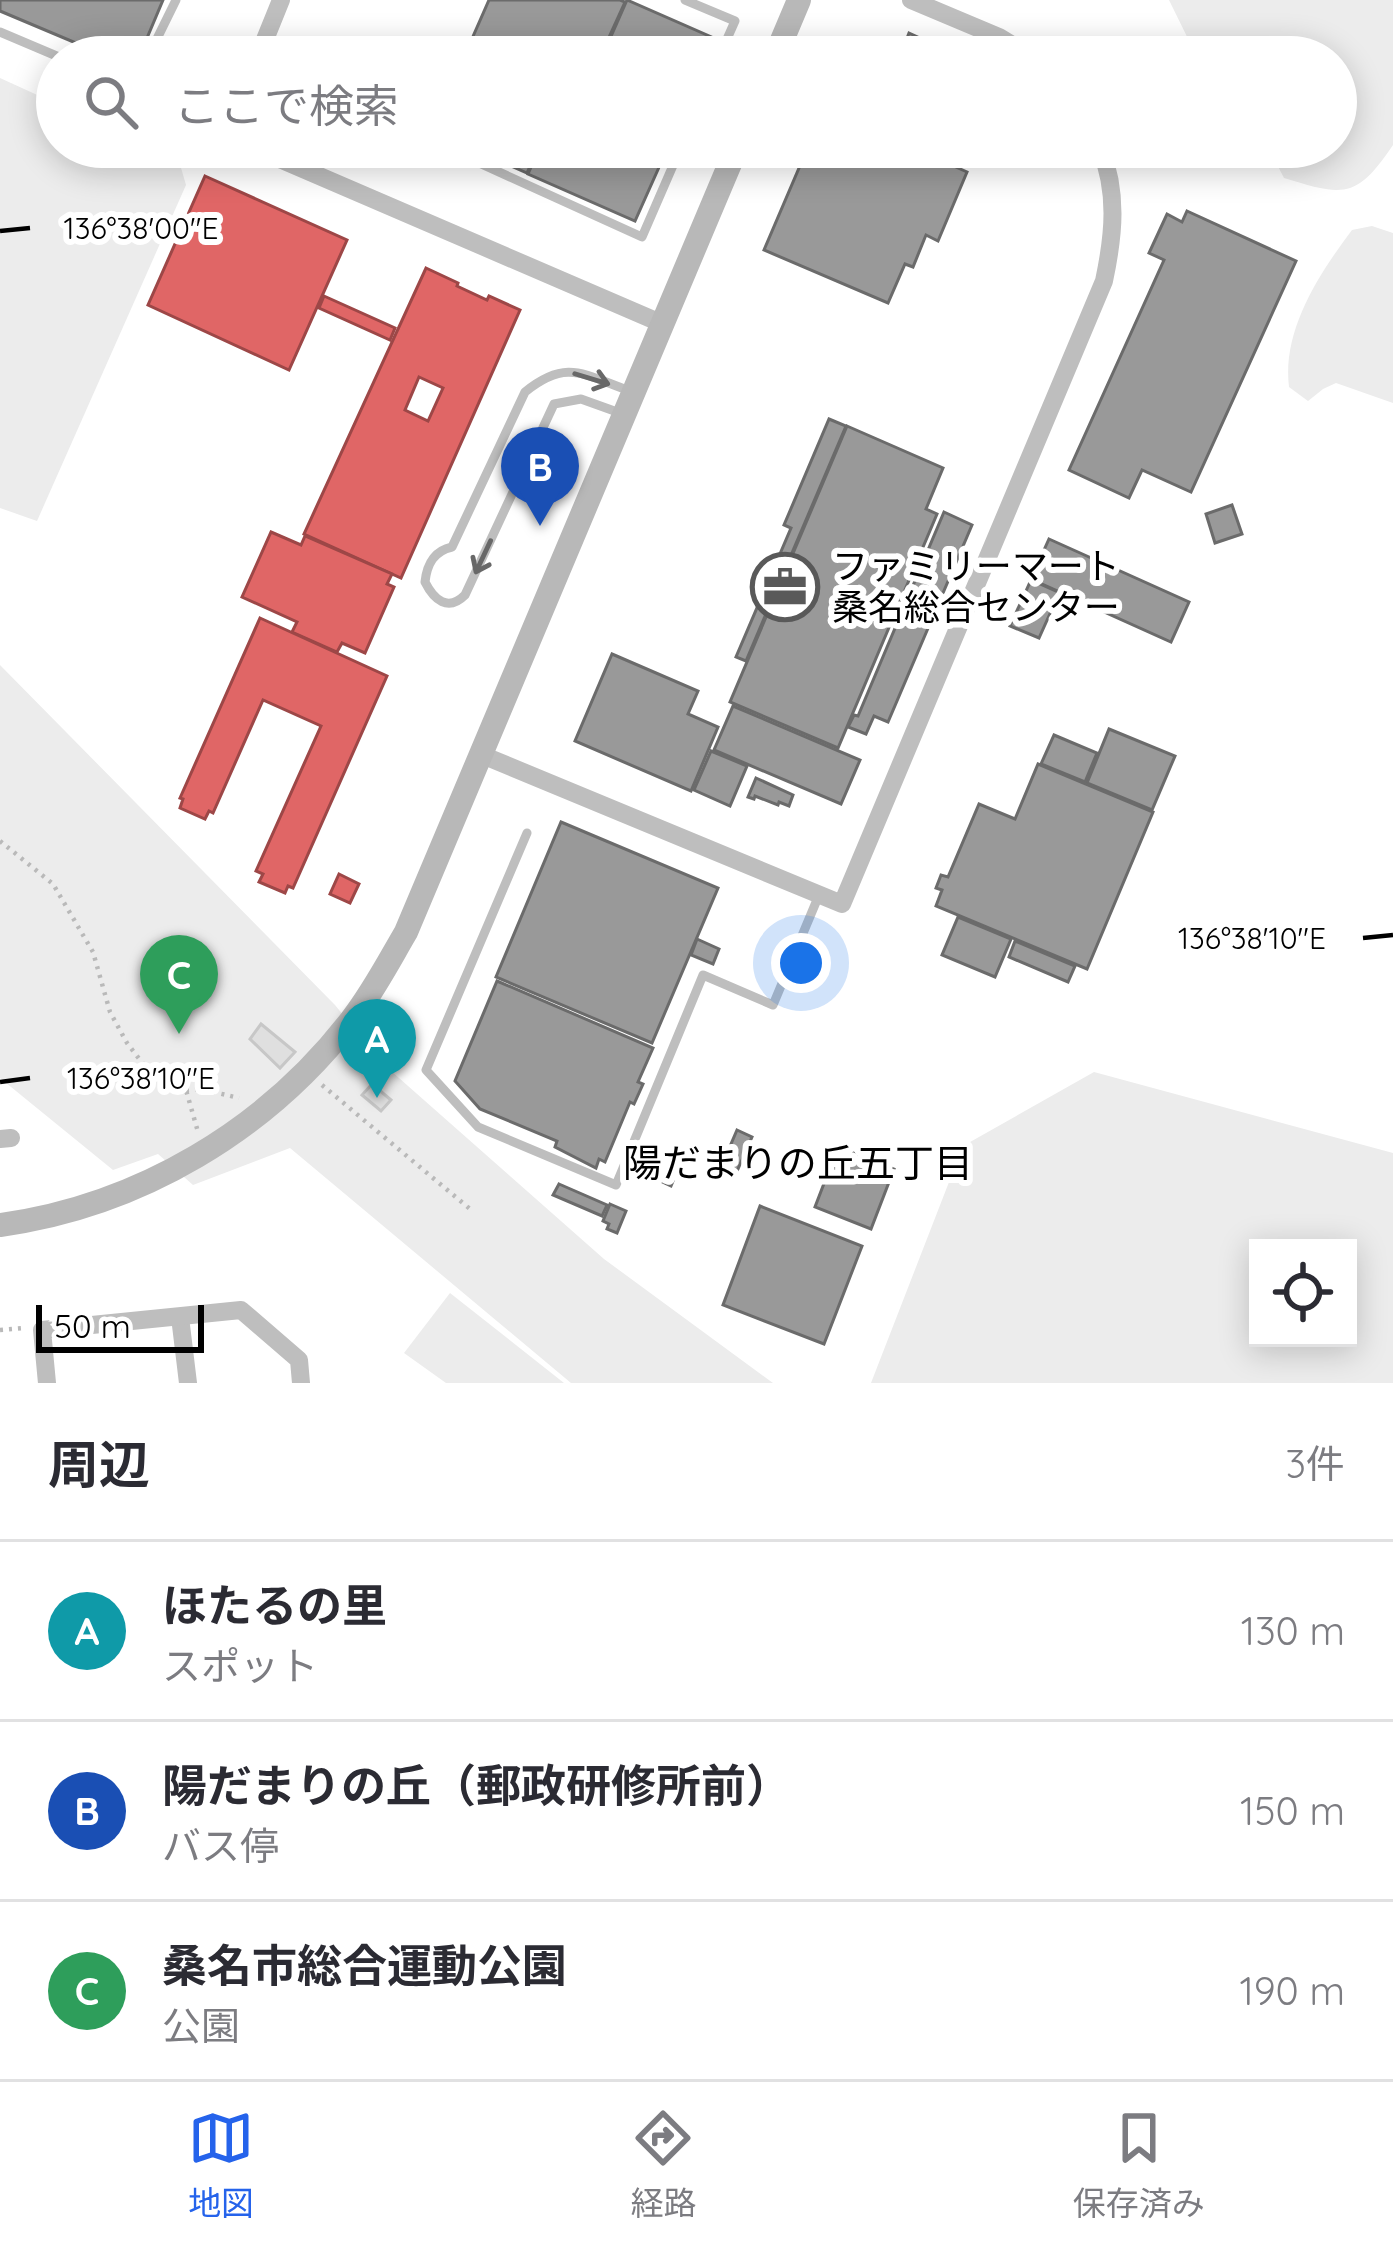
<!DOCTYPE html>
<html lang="ja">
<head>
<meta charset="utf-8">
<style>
	:root { --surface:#fff; --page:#f7f7f7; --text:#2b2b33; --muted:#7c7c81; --line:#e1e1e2; --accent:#2563eb }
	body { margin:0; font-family:Quicksand,"Noto Sans JP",sans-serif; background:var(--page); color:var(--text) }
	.controls { position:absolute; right:36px; bottom:36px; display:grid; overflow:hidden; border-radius:0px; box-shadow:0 6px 30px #0003 }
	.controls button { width:108px; height:108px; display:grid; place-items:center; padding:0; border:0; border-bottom:3px solid var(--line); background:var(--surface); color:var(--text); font:60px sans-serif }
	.scale { position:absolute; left:36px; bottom:30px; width:168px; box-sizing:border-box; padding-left:12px; border:6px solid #000; border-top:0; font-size:33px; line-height:42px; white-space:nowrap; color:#000; -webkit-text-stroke:9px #fff; paint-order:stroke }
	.you { position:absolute; left:801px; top:963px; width:42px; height:42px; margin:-30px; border:9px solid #fff; border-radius:50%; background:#1a73e8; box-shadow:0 0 0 18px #1a73e833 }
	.badge { display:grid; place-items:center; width:78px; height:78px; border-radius:50%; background:var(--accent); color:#fff; font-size:39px; font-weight:700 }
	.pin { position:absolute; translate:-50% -99px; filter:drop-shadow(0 3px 6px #0008) }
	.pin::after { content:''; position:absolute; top:63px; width:42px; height:36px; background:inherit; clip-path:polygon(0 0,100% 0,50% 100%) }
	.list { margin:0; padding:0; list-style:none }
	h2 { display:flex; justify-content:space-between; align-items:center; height:156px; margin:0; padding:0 48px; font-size:51px }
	h2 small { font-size:39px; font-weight:400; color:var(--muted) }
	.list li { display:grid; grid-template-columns:78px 1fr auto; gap:36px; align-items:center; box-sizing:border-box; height:180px; padding:0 48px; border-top:3px solid var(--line) }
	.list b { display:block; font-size:45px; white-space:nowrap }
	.list p { margin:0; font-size:39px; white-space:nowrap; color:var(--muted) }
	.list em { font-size:39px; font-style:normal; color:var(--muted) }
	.icon { flex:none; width:66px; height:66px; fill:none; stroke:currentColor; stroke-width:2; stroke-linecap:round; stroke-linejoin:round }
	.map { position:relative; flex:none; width:1393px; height:1383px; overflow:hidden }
	.search { position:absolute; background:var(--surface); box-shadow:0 6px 30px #0003; left:36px; right:36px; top:36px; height:132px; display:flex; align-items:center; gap:30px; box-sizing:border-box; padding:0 42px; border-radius:66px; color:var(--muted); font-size:45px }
	.sheet { height:696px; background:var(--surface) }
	nav { display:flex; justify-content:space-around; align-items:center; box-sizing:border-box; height:168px; border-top:3px solid var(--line); background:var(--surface); font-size:33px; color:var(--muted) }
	nav a { display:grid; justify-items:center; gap:6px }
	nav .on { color:var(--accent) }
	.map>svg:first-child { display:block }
</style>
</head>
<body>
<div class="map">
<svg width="1393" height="1383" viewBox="0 0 1393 1383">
	<rect width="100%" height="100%" fill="#fff"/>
	<g fill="#ececec" fill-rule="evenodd">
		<path d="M1169,0h224v145c-37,55 -50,51 -109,33l-16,-31h68v-90h-139z"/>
		<path d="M0,78l57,26v43h91l31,14 7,24 -149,336 -37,-13z"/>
		<path d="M1372,226l21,7v170l-57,-20 -13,6 -15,12 -19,-14c-7,-57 30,-113 63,-157z"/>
		<path d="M0,665l335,340 47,58 222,196 169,124h-202l-281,-235 -97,37 -35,-31 -45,16 -113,-92z"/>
		<path d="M1094,1072l299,81v230h-522l92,-237zM1258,1248h90v90h-90z"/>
		<path d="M450,1293l114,90h-118l-42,-30z"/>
	</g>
	<g fill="#e06666" stroke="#9d4747" stroke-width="3" fill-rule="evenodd">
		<path d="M205,176l142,64 -58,130 -141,-65z"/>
		<path d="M426,268l32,15 -1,3 30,14 2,-4 31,14 -119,268 -97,-44zM419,377l24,11 -15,33 -23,-11z"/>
		<path d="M324,296l71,32 -5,12 -71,-32z"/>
		<path d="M271,532l30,13 4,-9 87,38 -5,10 7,3 -29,66 -23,-10 -5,9 -45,-20 5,-10 -55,-25z"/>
		<path d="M260,618l127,58 -94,212 -5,-2 -3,7 -26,-11 4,-8 -7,-3 65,-145 -58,-26 -50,113 -4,-2 -4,8 -25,-11 3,-9 -3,-1z"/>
		<path d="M339,874l20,10 -9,19 -20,-9z"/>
	</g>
	<g fill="#999" stroke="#6b6b6b" stroke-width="3">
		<path d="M0,0h163l-24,57h-30l-109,-46z"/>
		<path d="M489,0h131l5,2 -25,55h-136z"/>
		<path d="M627,0l89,39 -8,18h-106z"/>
		<path d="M909,33l13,6 -7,17 -13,-5z"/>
		<path d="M468,147h71l-12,26z"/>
		<path d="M540,147h128l-33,74 -107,-47z"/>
		<path d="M808,147h146l-7,16 20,9 -29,69 -12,-6 -13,32 -8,-3 -17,39 -124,-53z"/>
		<path d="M1187,211l109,50 -105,231 -49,-22 -13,28 -60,-28 95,-210 -15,-7 18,-39 15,8z"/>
		<path d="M829,419l17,7 -100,235 -10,-4 55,-129 -7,-3z"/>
		<path d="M847,426l96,42 -17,41 11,5 -99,234 -108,-46z"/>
		<path d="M1232,505l10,29 -27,9 -9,-29z"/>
		<path d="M944,512l28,13 -84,197 -14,-6 -8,18 -18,-7 6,-12 4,1z"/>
		<path d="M1049,539l140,63 -18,40 -140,-63z"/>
		<path d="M1031,580l47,21 -7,14 -18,-8 -14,31 -29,-12z"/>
		<path d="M612,654l86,37 -10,23 30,13 -27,64 -116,-50z"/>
		<path d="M733,706l127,54 -19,44 -127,-54z"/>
		<path d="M1109,729l66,27 -23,54 -65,-27z"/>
		<path d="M1054,735l43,18 -12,29 -44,-18z"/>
		<path d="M711,751l36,15 -17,40 -36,-16z"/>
		<path d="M1038,764l115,48 -66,157 -151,-63 6,-16 -6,-2 5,-13 7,2 31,-73 36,15z"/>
		<path d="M756,778l37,17 -4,11 -10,-4 -1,3 -23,-9 -1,3 -6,-2z"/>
		<path d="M561,822l157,66 -66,155 -156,-66z"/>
		<path d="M958,917l53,22 -16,38 -53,-22z"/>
		<path d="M697,939l22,10 -6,15 -22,-9z"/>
		<path d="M1015,941l60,25 -7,16 -59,-25z"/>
		<path d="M497,981l156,67 -15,34 5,2 -9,20 -4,-2 -25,60 -6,-3 -3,9 -41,-21 2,-6 -77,-32 -25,-28z"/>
		<path d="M737,1130l15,7 -18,41 -15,-6z"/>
		<path d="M838,1147l56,22 -23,60 -56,-22z"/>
		<path d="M664,1154l17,8 -10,24 -17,-8z"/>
		<path d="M559,1184l48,21 -5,11 -49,-21z"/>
		<path d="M610,1204l16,7 -9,22 -10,-4 2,-5 -6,-3z"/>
		<path d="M760,1206l102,40 -38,98 -101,-39z"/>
	</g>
	<g fill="#dfdfdf" stroke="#c7c7c7" stroke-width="3">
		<path d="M261,1024l34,28 -15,16 -30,-29z"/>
		<path d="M372,1084l19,16 -10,11 -19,-16z"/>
	</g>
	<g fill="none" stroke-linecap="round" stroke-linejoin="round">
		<g stroke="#b9b9b9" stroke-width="4.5" stroke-dasharray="3 6" stroke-linecap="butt">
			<path d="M0,841l53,43 40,68 17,60 17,31 23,30 36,17 12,42"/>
			<path d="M322,1085l148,124"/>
			<path d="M186,1090l15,-1 38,9"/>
			<path d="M0,1330l25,-2"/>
		</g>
		<g stroke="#bebebe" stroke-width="9">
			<path d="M685,0l50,21 -16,36"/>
			<path d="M0,32l59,25"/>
			<path d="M148,57l28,-57"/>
			<path d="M444,147l198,90 39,-90"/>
			<path d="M296,166l10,-19"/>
			<path d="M620,413l-39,-14 -27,5 -89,191c-17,17 -31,5 -40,-13 2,-18 9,-31 27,-35l73,-155c42,-34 59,-17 105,-1"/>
			<path d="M527,833l-101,237 52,57 138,58 87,-210 70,30 46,-110"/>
		</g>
		<g stroke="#bebebe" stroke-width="18">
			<path d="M911,0l88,37 33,20"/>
			<path d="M258,57l23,-57"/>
			<path d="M252,147l411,177"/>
			<path d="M482,755l360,149 262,-623c10,-47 14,-89 -4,-134"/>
			<path d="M0,1139l11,-1"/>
			<path d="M180,1317l8,66"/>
			<path d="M47,1383l-5,-53 199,-20 58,50 2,23"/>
		</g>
		<g stroke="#b8b8b8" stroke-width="24">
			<path d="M775,57l24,-57"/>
			<path d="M0,1225c139,-19 267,-95 352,-206 21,-27 37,-58 54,-87l331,-785"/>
		</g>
	</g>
	<defs><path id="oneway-shaft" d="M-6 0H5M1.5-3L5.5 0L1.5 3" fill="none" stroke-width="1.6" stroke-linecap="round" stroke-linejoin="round" transform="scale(3)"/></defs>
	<g stroke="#686868">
		<use href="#oneway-shaft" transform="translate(592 379) rotate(17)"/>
		<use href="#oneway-shaft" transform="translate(483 557) rotate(115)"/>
	</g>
	<path fill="none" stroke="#000" stroke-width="4.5" d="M0,231l30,-3M1363,938l30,-3M0,1082l30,-4"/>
	<defs>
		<g id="office-ring" transform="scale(3.45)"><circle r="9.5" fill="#fff" stroke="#595959" stroke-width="1.5"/><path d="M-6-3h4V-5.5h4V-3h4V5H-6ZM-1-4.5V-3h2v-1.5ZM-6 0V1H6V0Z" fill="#595959"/></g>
	</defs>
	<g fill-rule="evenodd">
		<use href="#office-ring" x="785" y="587"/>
	</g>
	<g text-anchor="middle" stroke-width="12" stroke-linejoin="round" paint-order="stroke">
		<g font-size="36" fill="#000" stroke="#fff" text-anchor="start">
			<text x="832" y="579">ファミリーマート<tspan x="832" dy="41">桑名総合センター</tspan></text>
		</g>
		<g font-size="39" fill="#000" stroke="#fff">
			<text x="798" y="1177">陽だまりの丘五丁目</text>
		</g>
	</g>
	<g font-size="30" text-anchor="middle" fill="#000" stroke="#fff" stroke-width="12" stroke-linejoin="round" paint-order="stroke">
		<text x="141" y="239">136°38'00"E</text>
		<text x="1252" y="949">136°38'10"E</text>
		<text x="141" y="1089">136°38'10"E</text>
	</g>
</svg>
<div class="controls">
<button><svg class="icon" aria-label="locate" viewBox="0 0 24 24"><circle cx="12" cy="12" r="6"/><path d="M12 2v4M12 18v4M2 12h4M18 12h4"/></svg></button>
</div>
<div class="scale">50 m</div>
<div class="you"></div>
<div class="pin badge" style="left:377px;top:1098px;background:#0f9aa8">A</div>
<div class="pin badge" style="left:540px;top:526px;background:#1a4fb4">B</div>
<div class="pin badge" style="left:179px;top:1034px;background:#2e9e5b">C</div>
<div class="search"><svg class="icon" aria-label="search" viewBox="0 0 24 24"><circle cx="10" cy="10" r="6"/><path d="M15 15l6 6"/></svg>ここで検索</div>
</div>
<section class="sheet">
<h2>周辺<small>3件</small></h2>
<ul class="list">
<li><span class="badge" style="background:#0f9aa8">A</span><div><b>ほたるの里</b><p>スポット</p></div><em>130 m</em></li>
<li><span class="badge" style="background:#1a4fb4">B</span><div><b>陽だまりの丘（郵政研修所前）</b><p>バス停</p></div><em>150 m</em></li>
<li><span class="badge" style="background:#2e9e5b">C</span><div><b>桑名市総合運動公園</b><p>公園</p></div><em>190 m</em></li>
</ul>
</section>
<nav>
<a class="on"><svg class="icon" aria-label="map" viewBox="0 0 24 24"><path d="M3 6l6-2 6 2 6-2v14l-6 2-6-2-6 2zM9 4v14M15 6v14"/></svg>地図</a>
<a><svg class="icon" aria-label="directions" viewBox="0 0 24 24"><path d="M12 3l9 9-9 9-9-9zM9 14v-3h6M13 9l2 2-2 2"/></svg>経路</a>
<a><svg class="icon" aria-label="saved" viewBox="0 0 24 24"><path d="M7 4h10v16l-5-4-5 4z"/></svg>保存済み</a>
</nav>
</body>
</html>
